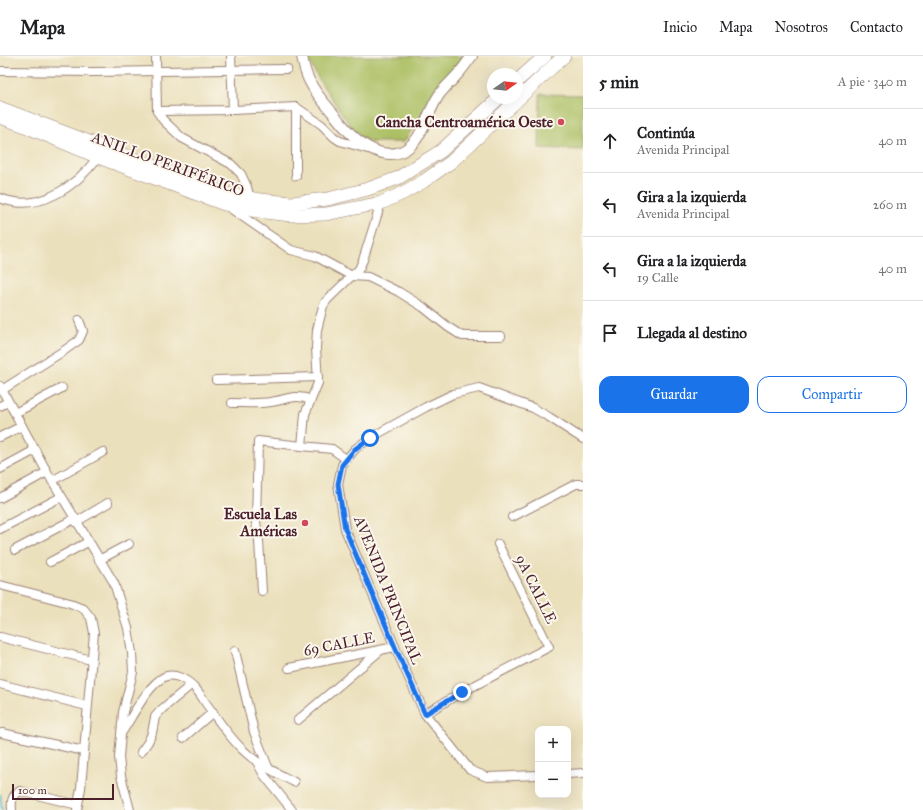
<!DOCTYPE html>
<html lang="es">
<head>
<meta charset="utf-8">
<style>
	:root { --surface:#fff; --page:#f6f6f6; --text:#202124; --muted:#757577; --line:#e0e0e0; --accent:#1a73e8 }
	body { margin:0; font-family:"IM FELL Great Primer",serif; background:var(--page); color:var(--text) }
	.controls { position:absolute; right:12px; bottom:12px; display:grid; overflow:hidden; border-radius:8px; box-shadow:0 4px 16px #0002 }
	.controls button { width:36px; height:36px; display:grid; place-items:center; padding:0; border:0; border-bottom:1px solid var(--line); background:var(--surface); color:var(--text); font:20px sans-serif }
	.compass { position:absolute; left:487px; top:12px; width:36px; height:36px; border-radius:50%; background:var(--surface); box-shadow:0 4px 16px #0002; rotate:76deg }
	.scale { position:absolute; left:12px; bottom:10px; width:102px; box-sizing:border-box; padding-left:4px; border:2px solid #4a1f2b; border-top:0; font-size:11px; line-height:14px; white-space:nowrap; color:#4a1f2b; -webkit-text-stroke:3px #fbf7ec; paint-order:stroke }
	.stop { position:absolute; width:12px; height:12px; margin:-9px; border:3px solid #1a73e8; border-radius:50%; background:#fff }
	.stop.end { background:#1a73e8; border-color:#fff; box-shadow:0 1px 4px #0008 }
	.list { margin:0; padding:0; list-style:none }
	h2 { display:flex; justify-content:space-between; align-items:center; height:52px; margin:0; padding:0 16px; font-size:17px }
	h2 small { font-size:13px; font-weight:400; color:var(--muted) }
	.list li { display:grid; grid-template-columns:26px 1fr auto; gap:12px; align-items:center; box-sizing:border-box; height:64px; padding:0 16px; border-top:1px solid var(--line) }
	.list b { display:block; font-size:15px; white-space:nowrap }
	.list p { margin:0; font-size:13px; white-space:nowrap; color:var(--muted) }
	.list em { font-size:13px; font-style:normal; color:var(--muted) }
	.actions { display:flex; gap:8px; padding:12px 16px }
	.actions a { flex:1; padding:9px 0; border:1px solid var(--accent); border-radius:12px; text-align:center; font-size:14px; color:var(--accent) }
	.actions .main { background:var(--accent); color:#fff }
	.icon { flex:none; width:22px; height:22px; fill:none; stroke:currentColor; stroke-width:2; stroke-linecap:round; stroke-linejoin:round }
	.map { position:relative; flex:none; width:583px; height:754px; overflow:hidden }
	header { display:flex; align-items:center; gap:24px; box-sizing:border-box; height:56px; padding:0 20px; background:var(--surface); border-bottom:1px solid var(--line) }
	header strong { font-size:19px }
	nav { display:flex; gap:22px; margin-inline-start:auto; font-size:14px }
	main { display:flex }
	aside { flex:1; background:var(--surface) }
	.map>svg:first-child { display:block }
</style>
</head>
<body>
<header>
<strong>Mapa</strong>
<nav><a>Inicio</a><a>Mapa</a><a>Nosotros</a><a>Contacto</a></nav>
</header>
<main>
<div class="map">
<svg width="583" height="754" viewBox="0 0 583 754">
	<rect width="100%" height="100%" fill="#fbf7ec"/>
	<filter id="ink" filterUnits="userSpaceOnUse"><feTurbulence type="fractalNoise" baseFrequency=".025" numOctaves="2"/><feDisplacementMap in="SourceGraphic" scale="8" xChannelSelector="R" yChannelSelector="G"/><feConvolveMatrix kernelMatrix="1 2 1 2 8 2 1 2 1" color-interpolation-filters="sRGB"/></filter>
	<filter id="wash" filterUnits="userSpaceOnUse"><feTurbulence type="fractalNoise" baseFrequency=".012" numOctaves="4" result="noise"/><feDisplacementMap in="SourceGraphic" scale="16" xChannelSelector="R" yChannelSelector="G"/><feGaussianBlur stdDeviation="0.9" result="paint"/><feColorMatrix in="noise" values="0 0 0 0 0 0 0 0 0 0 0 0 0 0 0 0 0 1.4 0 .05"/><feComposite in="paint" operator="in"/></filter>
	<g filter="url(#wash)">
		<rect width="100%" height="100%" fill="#ebe0bc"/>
		<g fill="#acbf63" stroke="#7b6f47">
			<path d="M308,0h159l-30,35 -33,51h-34l-14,-8 -35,-51 -12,-22z"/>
			<path d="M540,38l43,1v55l-44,-2z"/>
		</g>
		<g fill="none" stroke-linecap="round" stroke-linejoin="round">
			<path stroke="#42afc0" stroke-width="2" d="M0,739l2,15"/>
		</g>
	</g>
	<g filter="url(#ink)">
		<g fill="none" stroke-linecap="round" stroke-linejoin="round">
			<g stroke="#9a8074" stroke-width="10">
				<g id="minor">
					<path d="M156,0l1,55 6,9 19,18 49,26 10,10 6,13 3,12"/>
					<path d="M231,0l2,54"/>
					<path d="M0,15l94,1 193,-3"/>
					<path d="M157,55l76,-1 63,-3 26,18 12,12 6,4 28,8"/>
					<path d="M296,120v-69"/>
					<path d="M0,142c39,16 76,-12 98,-41"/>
					<path d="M230,152l61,42 24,6 37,20 16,1 31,15 24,15 25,20 14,9h39"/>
					<path d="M216,324l102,-3"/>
					<path d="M0,330l47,86 67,111 14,45 4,25 1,19 -10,40 -4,45 2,19 9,34"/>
					<path d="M2,334l63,-40 14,-10 4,-9 -4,-11"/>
					<path d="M232,347c13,0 26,1 39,-1 15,-2 24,-9 40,-2"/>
					<path d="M0,350l8,-4"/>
					<path d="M15,357l47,-25"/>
					<path d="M0,381l22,-11"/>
					<path d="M346,403l-14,-10 -30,-3 3,-32 13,-31 -2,-35 1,-18 6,-24 4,-6 32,-31 4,-9 18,-57"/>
					<path d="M0,413l35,-19"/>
					<path d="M52,425l51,-29"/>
					<path d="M0,442l47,-26"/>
					<path d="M512,461l64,-33h7"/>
					<path d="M76,466l32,-19"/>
					<path d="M0,473l61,-32"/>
					<path d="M15,494l59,-31"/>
					<path d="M99,504l30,-16"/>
					<path d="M50,506l38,-20"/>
					<path d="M0,529l70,18 13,5 8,10 3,15 -13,155 -4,22"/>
					<path d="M262,535l-3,-50 -3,-19 2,-81 44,5"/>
					<path d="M0,581l91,23"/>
					<path d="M235,595l19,81 14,35"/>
					<path d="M289,612l106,-21"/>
					<path d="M0,628l87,22"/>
					<path d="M425,658l37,-22 87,-45 -51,-103"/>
					<path d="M298,664l83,-70"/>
					<path d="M122,676c10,-15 26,-47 42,-55 10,-5 23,3 30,10 4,4 8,10 11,15 12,16 23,34 38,48 14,14 34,23 51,32"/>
					<path d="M2,677l82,18"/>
					<path d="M183,682l30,-26"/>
					<path d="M141,696l7,-10 4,-9 3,-16 7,-8 29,-24"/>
					<path d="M257,706l7,13 28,35"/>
					<path d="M568,718l15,-1"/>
					<path d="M538,719l-51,2 -17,-7 -45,-56 -30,-67 -50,-118 -7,-45 4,-19 13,-16 15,-11 56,-31 27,-13 26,-6 54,20 16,9 34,22"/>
					<path d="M12,754c-1,-9 0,-15 8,-19l58,14"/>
				</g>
			</g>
			<g stroke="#9a8074" stroke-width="12">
				<path id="tertiary" d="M302,0c4,31 21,44 39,67 17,21 50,47 74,18 9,-11 15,-33 24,-46 5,-7 12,-13 18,-20 6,-6 10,-13 15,-19"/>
			</g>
			<g stroke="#9a8074" stroke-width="14">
				<g id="trunk">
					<path d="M517,25l28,-25"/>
					<path d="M0,52l226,86 34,6 31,3 37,-4 40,-10 30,-11 43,-27 58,-53"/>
					<path d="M0,61l25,9 73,31 126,47 27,6 22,3 18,2 35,-1 55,-11 22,-10 21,-12 27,-19 113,-106"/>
				</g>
			</g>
			<use href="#minor" stroke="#fff" stroke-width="8"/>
			<use href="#tertiary" stroke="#fff" stroke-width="10"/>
			<use href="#trunk" stroke="#fff" stroke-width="13"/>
		</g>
	</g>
	<g fill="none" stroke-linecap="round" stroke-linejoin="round" filter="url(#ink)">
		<path stroke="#1a73e8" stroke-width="5" d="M370,382l-15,11 -13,16 -4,19 7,45 50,118 30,67 37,-22"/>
	</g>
	<g fill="#d1495b" stroke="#fbf7ec" stroke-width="1.5">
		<circle cx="561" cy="66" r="4"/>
		<circle cx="305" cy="467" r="4"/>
	</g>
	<g text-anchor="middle" stroke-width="4" stroke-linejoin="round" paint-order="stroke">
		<g font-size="15" font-weight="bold" fill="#4a1f2b" stroke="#fbf7ec" text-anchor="end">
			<text x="553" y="71">Cancha Centroamérica Oeste</text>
			<text x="297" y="463">Escuela Las<tspan x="297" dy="17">Américas</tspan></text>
		</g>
		<g font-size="15" fill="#4a1f2b" stroke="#fbf7ec">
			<text transform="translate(168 108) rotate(20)" y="5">ANILLO PERIFÉRICO</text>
			<text transform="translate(536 533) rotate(64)" y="5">9A CALLE</text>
			<text transform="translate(388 534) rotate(68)" y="5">AVENIDA PRINCIPAL</text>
			<text transform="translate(339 588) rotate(-11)" y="5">69 CALLE</text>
		</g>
	</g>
</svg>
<div class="controls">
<button>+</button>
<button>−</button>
</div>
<svg class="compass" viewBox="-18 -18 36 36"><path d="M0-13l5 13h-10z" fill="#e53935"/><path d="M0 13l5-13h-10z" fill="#757577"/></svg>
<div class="scale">100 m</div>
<div class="stop" style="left:370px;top:382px"></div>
<div class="stop end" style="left:462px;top:636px"></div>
</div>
<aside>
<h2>5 min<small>A pie · 340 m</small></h2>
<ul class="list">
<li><svg class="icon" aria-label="ahead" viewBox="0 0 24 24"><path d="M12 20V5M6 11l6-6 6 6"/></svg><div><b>Continúa</b><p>Avenida Principal</p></div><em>40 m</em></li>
<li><svg class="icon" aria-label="left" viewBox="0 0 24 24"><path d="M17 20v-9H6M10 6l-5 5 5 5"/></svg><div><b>Gira a la izquierda</b><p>Avenida Principal</p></div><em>260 m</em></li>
<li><svg class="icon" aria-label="left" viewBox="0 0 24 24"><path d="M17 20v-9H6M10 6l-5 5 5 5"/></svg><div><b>Gira a la izquierda</b><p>19 Calle</p></div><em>40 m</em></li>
<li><svg class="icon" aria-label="arrive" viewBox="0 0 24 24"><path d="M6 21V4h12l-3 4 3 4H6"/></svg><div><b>Llegada al destino</b></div></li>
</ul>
<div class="actions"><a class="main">Guardar</a><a>Compartir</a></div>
</aside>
</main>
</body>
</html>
